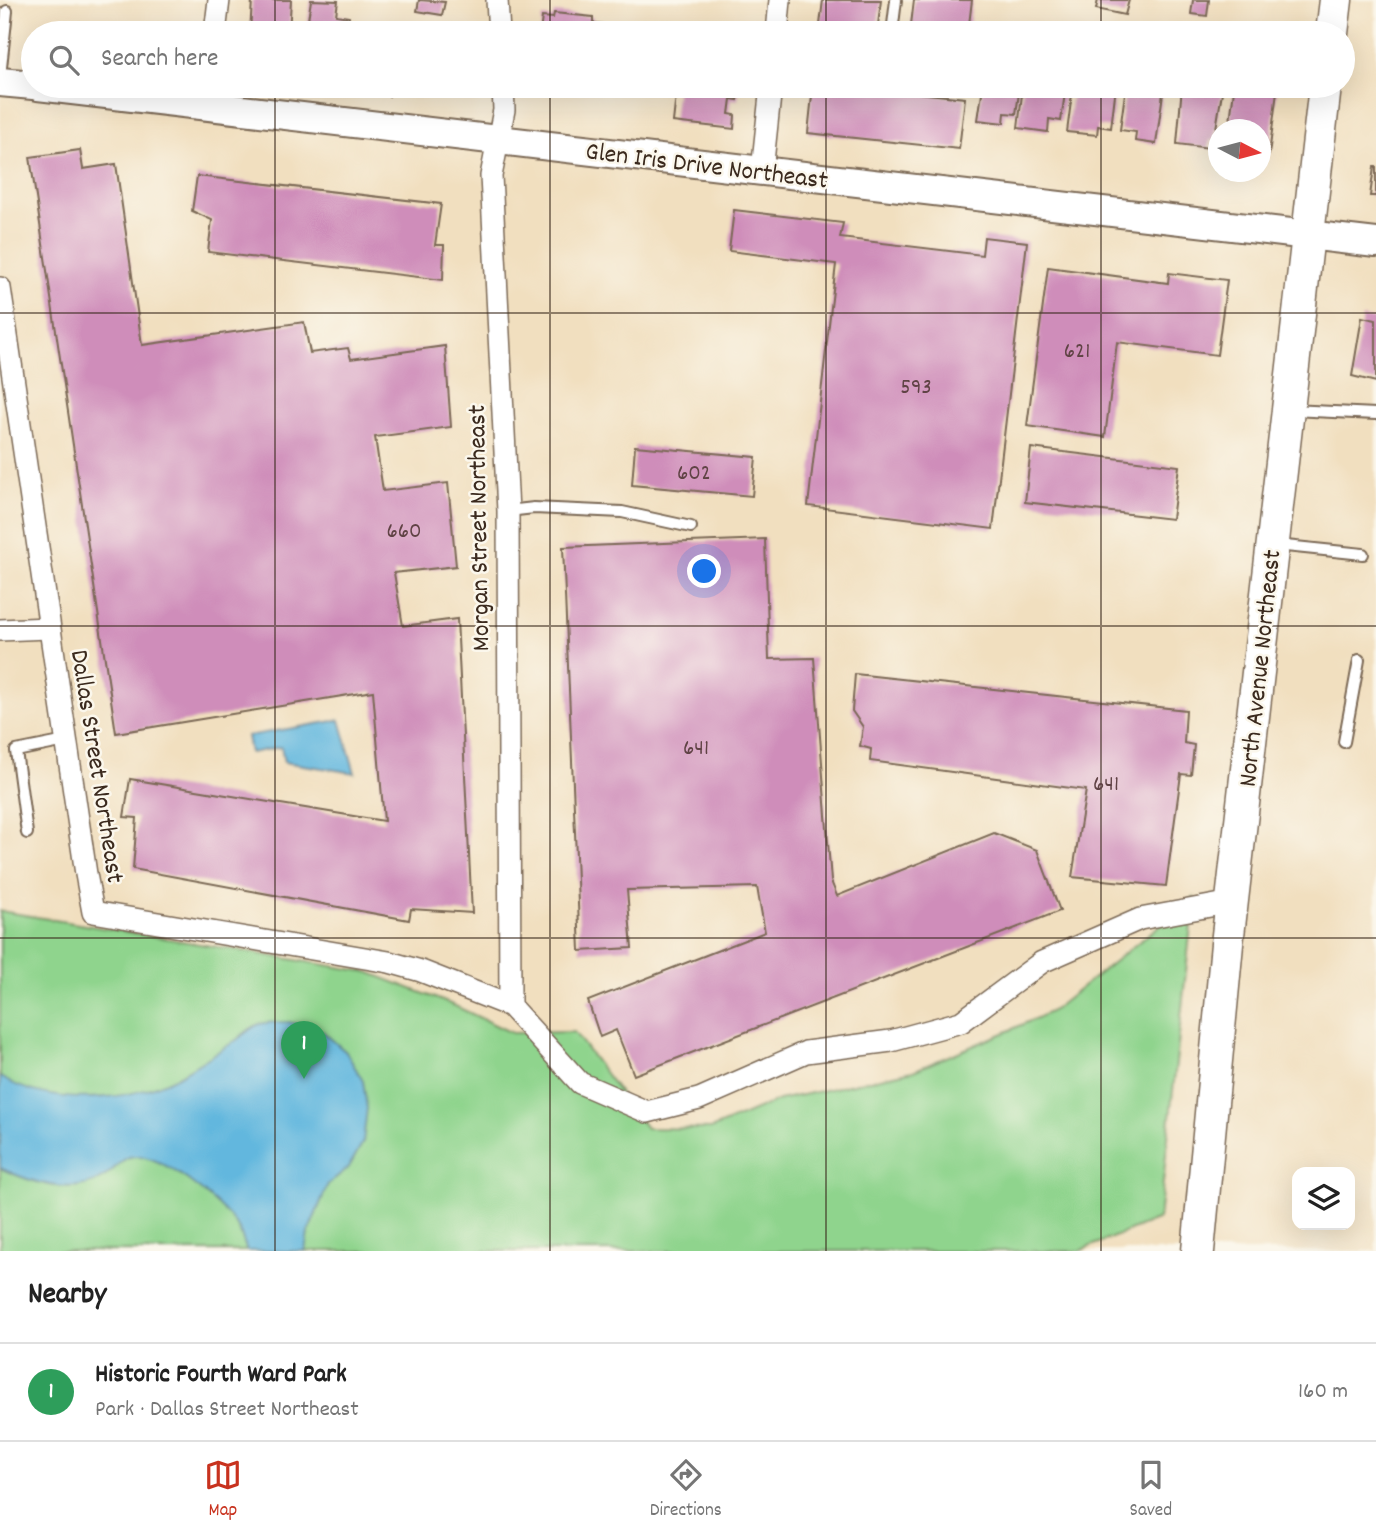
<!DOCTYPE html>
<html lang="en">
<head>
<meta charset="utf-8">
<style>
	:root { --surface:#fff; --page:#f2f2f2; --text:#222; --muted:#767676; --line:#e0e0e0; --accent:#c8321e }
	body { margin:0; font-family:Dekko,sans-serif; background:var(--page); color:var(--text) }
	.controls { position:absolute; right:21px; bottom:21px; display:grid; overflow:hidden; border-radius:14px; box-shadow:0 7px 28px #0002 }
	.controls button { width:63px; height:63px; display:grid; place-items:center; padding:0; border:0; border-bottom:2px solid var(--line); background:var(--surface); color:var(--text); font:35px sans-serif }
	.compass { position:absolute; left:1208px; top:119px; width:63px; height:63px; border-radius:50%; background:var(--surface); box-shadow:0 7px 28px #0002; rotate:96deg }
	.you { position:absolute; left:705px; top:572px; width:24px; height:24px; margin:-18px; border:5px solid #fff; border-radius:50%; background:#1a73e8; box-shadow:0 0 0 10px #1a73e833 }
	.badge { display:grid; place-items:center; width:46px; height:46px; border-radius:50%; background:var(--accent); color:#fff; font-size:23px; font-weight:700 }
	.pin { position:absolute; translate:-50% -58px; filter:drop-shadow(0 2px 4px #0008) }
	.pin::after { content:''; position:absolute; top:37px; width:24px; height:21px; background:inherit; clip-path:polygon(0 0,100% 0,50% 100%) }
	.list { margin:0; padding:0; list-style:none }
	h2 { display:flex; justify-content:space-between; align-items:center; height:91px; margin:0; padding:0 28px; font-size:30px }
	h2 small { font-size:23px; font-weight:400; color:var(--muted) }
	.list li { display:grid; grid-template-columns:46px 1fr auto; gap:21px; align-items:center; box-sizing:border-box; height:98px; padding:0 28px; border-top:2px solid var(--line) }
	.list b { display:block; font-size:26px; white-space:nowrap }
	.list p { margin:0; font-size:23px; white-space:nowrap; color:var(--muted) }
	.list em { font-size:23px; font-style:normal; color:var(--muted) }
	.icon { flex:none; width:38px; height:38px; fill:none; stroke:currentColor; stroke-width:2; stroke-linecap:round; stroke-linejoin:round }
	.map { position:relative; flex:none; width:1376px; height:1251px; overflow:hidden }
	.search { position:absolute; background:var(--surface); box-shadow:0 7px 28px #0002; left:21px; right:21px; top:21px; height:77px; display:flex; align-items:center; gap:18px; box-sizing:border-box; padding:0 24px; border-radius:38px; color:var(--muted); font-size:26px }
	.sheet { height:189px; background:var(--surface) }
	nav { display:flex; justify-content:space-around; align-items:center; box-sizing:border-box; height:98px; border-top:2px solid var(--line); background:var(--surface); font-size:19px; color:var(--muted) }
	nav a { display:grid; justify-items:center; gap:4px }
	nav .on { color:var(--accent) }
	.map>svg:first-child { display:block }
</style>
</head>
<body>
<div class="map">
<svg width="1376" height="1251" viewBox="0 0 1376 1251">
	<rect width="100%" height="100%" fill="#fbf7ec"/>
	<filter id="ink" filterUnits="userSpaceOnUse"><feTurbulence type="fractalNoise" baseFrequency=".0143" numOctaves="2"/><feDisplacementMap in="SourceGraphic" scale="14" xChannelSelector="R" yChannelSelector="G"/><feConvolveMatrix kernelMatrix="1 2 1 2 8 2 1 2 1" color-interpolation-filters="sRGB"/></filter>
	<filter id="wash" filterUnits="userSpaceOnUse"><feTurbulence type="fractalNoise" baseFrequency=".00686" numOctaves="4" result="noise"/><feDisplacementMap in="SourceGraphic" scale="28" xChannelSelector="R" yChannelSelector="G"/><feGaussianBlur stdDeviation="1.57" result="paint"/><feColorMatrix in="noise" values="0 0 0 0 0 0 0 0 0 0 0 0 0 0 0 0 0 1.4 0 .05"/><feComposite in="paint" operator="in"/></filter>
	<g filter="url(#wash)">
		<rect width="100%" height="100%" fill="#f1dfbf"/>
		<path fill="#8fd48d" stroke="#657f56" stroke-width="2" d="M1194,898l-35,321 -80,32h-1079v-340l368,61 85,33 59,28 62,-1 72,96 65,1 68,-29 134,-29 93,-39 46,-21z"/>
		<g fill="#62b7de" stroke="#4e707e" stroke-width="2">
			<path d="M340,720l15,53 -71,-11 -3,-15 -31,6 -3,-17z"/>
			<path d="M289,1022l34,10 23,20 17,29 4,27 -4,34 -14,25 -21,17 -20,49 -3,18h-58c-3,-8 -6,-18 -10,-25 -14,-21 -83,-81 -110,-68 -8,4 -16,15 -25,20 -30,19 -72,4 -102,-10v-91c52,30 134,27 185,-5 17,-10 34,-21 50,-31 7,-5 14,-12 22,-16 8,-4 22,-2 32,-3z"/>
		</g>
		<g id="blocks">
			<g fill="#cf8dba">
				<path d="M252,0h39l-2,33h-39z"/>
				<path d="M311,0l27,1 -2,14 13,2 -2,16h-41z"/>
				<path d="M419,0l26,2 -3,13 -25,-4z"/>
				<path d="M823,0h58l-4,33h-58z"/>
				<path d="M914,0h58l-4,33h-58z"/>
				<path d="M1098,0h31l-4,15 -29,-6z"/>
				<path d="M1193,0h16l-2,16 -16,-2z"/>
				<path d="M554,13l39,4v6l10,1 -1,9h-62l2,-16 11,1z"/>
				<path d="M419,24l37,4v5h-38z"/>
				<path d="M349,86h42l-2,10 -41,-6z"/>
				<path d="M677,86h56l-1,2 7,1 -1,11 -7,-1 -2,15 6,1 -1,14 -61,-7z"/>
				<path d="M813,86h39l113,12 -6,51 -151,-16z"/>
				<path d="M983,86h37l-4,28 -11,-1 -1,10 -26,-3z"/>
				<path d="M1023,86h43l-5,35 -12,-2 -1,13 -30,-4z"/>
				<path d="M1073,86h43l-5,42 -13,-2 -1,9 -30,-3z"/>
				<path d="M1126,86h38l-8,58 -21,-3 1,-9 -16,-2z"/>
				<path d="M1182,86h41l-9,55 -4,-1 -1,8 -32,-4z"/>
				<path d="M1253,88l24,3 -8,64 -9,-1v-24h-31l5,-41 18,2z"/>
				<path d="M80,150l3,19 33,-5 26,181 162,-23 6,31 38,-5 3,11 94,-13 6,81 -76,10 8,54 65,-8 8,83 -62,7 9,53 54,-7 15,294 -61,-4 -2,11 -276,-51 4,-51 -13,-1 6,-38 254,42 -11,-130 -257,42 -86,-576z"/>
				<path d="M1374,167h2v29h-6z"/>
				<path d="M197,176l244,28 -6,41h9l-1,35 -235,-28 4,-32 -20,-9z"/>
				<path d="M734,210l109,13 -3,15 142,17 2,-18 43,5 -34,287 -185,-23 28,-242 -107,-13z"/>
				<path d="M1048,267l120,16 1,-10 58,7 -10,75 -100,-13 -12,95 -78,-11z"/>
				<path d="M1362,317l14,3v62l-24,-6z"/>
				<path d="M635,446l121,11 -4,39 -120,-11z"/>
				<path d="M1031,448l148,18 -7,53 -147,-17z"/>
				<path d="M765,539l4,120 45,-1 17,223 6,15 157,-63 43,17 23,61 -426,164 -18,-45 -16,7 -12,-36 177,-69 -8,-45 -130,3 5,58 -52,3 -17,-404z"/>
				<path d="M855,674l331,36 -2,33 10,2 -3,30 -10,-1 -15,112 -94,-9 14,-87 -216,-29 1,-12 -11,-3 3,-19 -11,-16z"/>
			</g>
		</g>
	</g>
	<g filter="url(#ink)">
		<use href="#blocks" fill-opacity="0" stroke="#7b6956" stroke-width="2"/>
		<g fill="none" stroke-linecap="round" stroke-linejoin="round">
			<g stroke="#7b6956" stroke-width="14">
				<g id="service">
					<path d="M892,33l4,-33"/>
					<path d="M0,77l7,-66"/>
					<path d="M1291,410l85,4"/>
					<path d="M508,511l26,-3 88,4 69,15"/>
					<path d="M1276,545l87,9"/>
					<path d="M1344,742l15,-82"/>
					<path d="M27,833l-11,-82 50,-10"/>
				</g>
			</g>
			<g stroke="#7b6956" stroke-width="24">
				<g id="minor">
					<path d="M497,0l2,33"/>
					<path d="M215,33l4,-33"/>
					<path d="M777,33l3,-33"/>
					<path d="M503,86l1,24 -13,66 17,335 2,495"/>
					<path d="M762,171l9,-85"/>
					<path d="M0,288l86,586 7,38 296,50 32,9 89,35 70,77 67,29 52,-13 107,-47 85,-11 70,-19 81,-60 98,-43 92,-17"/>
					<path d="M0,630l49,-2"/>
				</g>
			</g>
			<g stroke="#7b6956" stroke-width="32">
				<g id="tertiary">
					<path d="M0,82l33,3"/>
					<path d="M38,86l1338,157"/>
				</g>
			</g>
			<g stroke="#7b6956" stroke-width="35">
				<g id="secondary">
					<path d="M1332,33l4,-33"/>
					<path d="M1198,1251l29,-307 98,-858"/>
				</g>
			</g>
			<use href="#service" stroke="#fff" stroke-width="10"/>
			<use href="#minor" stroke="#fff" stroke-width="21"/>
			<use href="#tertiary" stroke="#fff" stroke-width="28"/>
			<use href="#secondary" stroke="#fff" stroke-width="32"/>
		</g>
	</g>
	<path fill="none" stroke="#3b2a1e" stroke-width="2" stroke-opacity="0.55" d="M275,0v33M550,0v33M826,0v33M1101,0v33M275,86v1165M550,86v1165M826,86v1165M1101,86v1165M0,313h1376M0,626h1376M0,938h1376"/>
	<g text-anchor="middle" stroke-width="5" stroke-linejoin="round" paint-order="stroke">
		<g font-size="23" fill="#604345">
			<text x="1077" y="357">621</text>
			<text x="916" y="393">593</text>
			<text x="694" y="479">602</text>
			<text x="404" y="537">660</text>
			<text x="696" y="754">641</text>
			<text x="1106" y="790">641</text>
		</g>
		<g font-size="26" fill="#3b2a1e" stroke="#fbf7ec">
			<text transform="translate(707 164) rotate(7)" y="9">Glen Iris Drive Northeast</text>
			<text transform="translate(477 528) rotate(-91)" y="9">Morgan Street Northeast</text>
			<text transform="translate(1258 668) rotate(-84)" y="9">North Avenue Northeast</text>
			<text transform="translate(99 766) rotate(81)" y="9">Dallas Street Northeast</text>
		</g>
	</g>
</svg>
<div class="controls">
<button><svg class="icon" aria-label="layers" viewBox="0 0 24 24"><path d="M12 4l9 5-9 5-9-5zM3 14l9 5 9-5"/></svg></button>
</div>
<svg class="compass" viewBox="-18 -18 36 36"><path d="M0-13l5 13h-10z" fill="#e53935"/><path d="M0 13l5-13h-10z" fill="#767676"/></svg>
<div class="you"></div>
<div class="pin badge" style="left:304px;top:1079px;background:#2e9e5b">1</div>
<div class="search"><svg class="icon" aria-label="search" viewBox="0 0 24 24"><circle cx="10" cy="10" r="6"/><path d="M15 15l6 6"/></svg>Search here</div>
</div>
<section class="sheet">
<h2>Nearby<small></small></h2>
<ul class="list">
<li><span class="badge" style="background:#2e9e5b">1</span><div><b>Historic Fourth Ward Park</b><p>Park · Dallas Street Northeast</p></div><em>160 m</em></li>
</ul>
</section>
<nav>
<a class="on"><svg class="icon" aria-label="map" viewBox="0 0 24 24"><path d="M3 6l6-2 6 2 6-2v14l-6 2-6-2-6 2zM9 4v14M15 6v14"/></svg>Map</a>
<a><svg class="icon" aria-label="directions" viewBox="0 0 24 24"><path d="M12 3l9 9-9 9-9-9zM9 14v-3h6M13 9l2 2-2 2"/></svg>Directions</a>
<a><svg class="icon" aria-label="saved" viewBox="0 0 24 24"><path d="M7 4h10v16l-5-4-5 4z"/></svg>Saved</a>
</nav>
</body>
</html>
